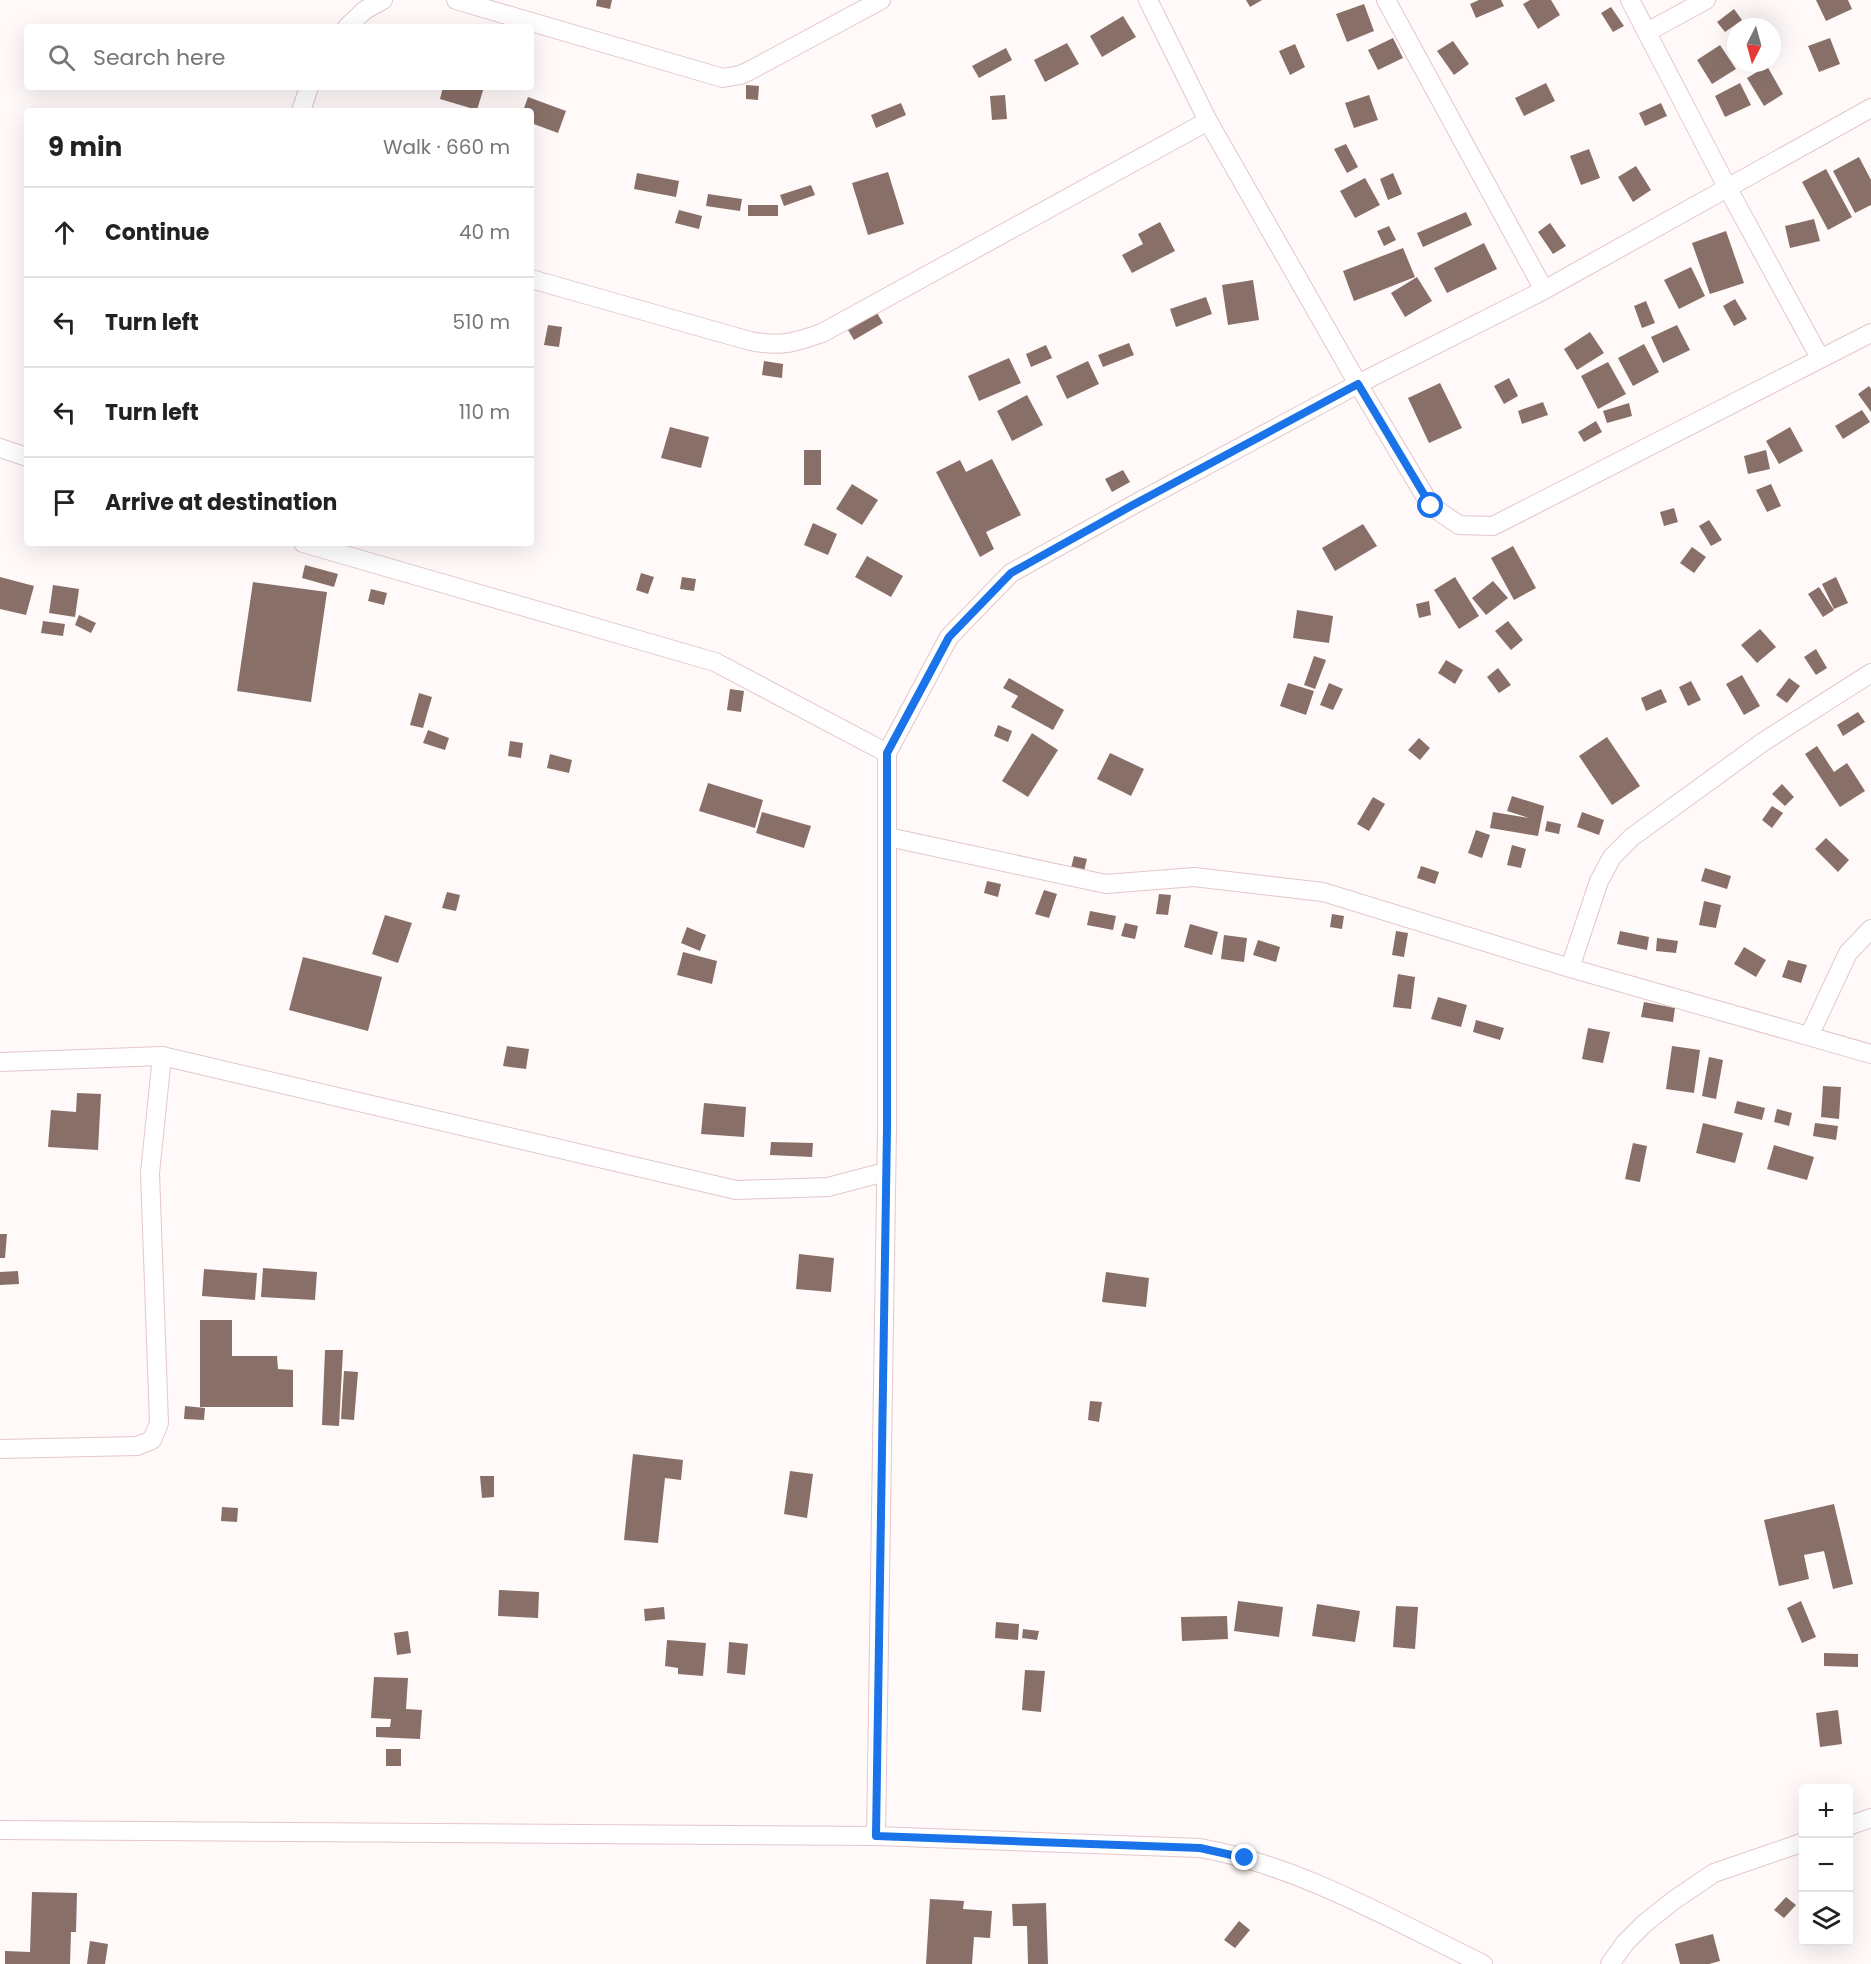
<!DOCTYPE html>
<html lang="en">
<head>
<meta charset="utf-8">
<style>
	:root { --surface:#fff; --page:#f2f2f2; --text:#222; --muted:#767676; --line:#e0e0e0 }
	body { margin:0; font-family:Poppins,sans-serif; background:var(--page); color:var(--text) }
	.controls { position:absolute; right:18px; bottom:18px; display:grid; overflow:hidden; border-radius:6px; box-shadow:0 6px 24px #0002 }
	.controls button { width:54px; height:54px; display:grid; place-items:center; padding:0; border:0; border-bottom:2px solid var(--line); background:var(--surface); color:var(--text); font:30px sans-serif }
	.compass { position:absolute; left:1727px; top:18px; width:54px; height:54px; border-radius:50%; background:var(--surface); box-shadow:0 6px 24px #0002; rotate:186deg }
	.stop { position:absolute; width:18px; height:18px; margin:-14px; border:4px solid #1a73e8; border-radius:50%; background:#fff }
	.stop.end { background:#1a73e8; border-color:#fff; box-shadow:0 2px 6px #0008 }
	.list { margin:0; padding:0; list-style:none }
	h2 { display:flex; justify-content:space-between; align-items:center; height:78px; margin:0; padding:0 24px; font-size:26px }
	h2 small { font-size:20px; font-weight:400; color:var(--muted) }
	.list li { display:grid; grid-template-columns:39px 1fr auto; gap:18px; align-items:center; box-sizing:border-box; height:90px; padding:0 24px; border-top:2px solid var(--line) }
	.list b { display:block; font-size:22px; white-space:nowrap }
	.list em { font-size:20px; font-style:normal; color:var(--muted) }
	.icon { flex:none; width:33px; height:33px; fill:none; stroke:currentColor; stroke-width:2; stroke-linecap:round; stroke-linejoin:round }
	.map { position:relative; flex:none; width:1871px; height:1964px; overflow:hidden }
	.search { position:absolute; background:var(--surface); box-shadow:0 6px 24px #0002; left:24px; top:24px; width:510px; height:66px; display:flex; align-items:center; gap:15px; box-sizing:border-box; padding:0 21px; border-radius:6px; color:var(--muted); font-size:22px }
	.panel { position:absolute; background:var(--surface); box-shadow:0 6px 24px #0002; left:24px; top:108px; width:510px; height:438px; border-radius:6px }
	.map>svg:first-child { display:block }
</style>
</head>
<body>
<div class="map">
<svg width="1871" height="1964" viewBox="0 0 1871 1964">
	<rect width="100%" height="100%" fill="#fff9f9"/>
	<g fill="#887068">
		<path d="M597,0h15l-2,9 -14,-3z"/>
		<path d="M1246,0h16l-12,7z"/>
		<path d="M1479,0h22l3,6 -28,12 -6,-14z"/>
		<path d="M1530,0h21l9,15 -22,14 -15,-25z"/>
		<path d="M1816,0h32l4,9 -26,12z"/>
		<path d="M1364,4l10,27 -27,11 -11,-28z"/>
		<path d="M1611,7l13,19 -11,6 -12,-19z"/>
		<path d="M1734,9l8,11 -17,12 -8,-10z"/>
		<path d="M1123,16l13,21 -34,20 -12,-21z"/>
		<path d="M1393,38l10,20 -25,12 -10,-20z"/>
		<path d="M1830,38l10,26 -21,8 -11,-26z"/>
		<path d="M1453,41l16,23 -15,11 -17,-24z"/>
		<path d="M1067,43l12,21 -34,18 -11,-22z"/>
		<path d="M1295,44l10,23 -15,8 -11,-24z"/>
		<path d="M1720,45l16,24 -24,15 -15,-24z"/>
		<path d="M1006,48l6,12 -33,18 -7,-12z"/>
		<path d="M1767,66l16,28 -19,12 -17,-28z"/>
		<path d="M1546,83l9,18 -31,15 -9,-18z"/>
		<path d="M1740,83l11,22 -26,12 -10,-21z"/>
		<path d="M746,85l13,1 -1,14 -12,-1z"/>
		<path d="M443,87h41l-7,23 -37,-11z"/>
		<path d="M1005,95l2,24 -15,1 -2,-24z"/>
		<path d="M1369,95l9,25 -24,8 -9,-25z"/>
		<path d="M528,97l38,14 -8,22 -27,-10v-12h-8z"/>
		<path d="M901,103l5,12 -30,13 -5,-13z"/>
		<path d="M1661,103l6,13 -22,10 -6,-13z"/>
		<path d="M1346,144l12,23 -11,6 -13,-24z"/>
		<path d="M1589,149l11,29 -19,7 -11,-29z"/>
		<path d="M1859,157l12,23v25l-16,8 -22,-42z"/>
		<path d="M1636,166l15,24 -18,12 -15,-25z"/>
		<path d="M1826,169l26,48 -24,13 -26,-48z"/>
		<path d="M888,172l16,52 -36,11 -16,-52z"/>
		<path d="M637,173l42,8 -3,16 -42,-8z"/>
		<path d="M1393,173l9,21 -14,6 -8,-21z"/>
		<path d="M1365,178l15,27 -25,13 -15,-27z"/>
		<path d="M811,185l4,10 -31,11 -4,-11z"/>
		<path d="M708,194l34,5 -2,12 -34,-5z"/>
		<rect x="748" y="205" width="30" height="11"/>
		<path d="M679,210l23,6 -3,13 -24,-6z"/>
		<path d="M1466,212l6,13 -49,22 -6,-14z"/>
		<path d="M1814,219l6,22 -30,7 -5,-22z"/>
		<path d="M1160,222l15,29 -43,22 -10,-18 21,-11 -5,-10z"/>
		<path d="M1550,223l16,23 -13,8 -15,-22z"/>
		<path d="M1389,226l7,14 -12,6 -7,-15z"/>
		<path d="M1726,231l18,52 -34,11 -18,-51z"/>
		<path d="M1484,243l13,26 -50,24 -13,-25z"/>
		<path d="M1403,248l12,29 -61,24 -11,-30z"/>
		<path d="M1691,267l14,29 -26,13 -15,-29z"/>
		<path d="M1417,277l15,24 -27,16 -14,-24z"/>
		<path d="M1253,280l6,40 -31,5 -6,-40z"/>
		<path d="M1206,297l6,17 -36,13 -6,-18z"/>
		<path d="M1735,299l12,20 -13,7 -11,-20z"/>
		<path d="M1646,301l9,22 -13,5 -8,-22z"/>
		<path d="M877,313l6,10 -29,17 -6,-10z"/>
		<path d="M548,325l14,2 -3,20 -15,-2z"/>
		<path d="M1677,325l13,25 -27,13 -12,-26z"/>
		<path d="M1590,332l14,21 -27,17 -13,-21z"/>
		<path d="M1129,343l5,12 -31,12 -5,-12z"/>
		<path d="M1644,344l15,28 -26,14 -15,-28z"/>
		<path d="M1046,345l6,13 -21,9 -5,-13z"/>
		<path d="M1009,358l12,25 -42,18 -11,-25z"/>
		<path d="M764,361l19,3 -1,14 -20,-3z"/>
		<path d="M1088,361l11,23 -32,15 -11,-23z"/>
		<path d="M1608,362l18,32 -28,15 -17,-33z"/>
		<path d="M1509,378l9,18 -14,8 -10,-18z"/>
		<path d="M1440,383l22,45 -33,15 -21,-45z"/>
		<path d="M1869,386l2,3v23l-13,-18z"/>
		<path d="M1027,395l16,30 -31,16 -15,-30z"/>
		<path d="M1543,402l5,13 -26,9 -4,-13z"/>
		<path d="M1629,403l3,13 -25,7 -4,-12z"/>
		<path d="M1862,410l8,12 -27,17 -8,-13z"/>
		<path d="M1596,421l6,11 -18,10 -6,-10z"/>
		<path d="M670,427l39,10 -8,31 -40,-10z"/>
		<path d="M1790,427l13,24 -24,13 -13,-23z"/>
		<rect x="804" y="450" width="17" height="35"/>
		<path d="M1766,450l4,19 -22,5 -4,-18z"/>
		<path d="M992,459l29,56 -35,17 8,17 -14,8 -44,-85 24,-12 6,12z"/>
		<path d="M1123,470l7,12 -18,10 -7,-13z"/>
		<path d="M852,484l26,16 -16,25 -26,-16z"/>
		<path d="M1771,484l10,22 -14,6 -11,-22z"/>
		<path d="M1674,508l4,14 -14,4 -4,-14z"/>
		<path d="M1709,520l13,20 -11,6 -12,-20z"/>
		<path d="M813,523l24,11 -9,21 -24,-10z"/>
		<path d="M1363,524l14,22 -42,25 -13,-23z"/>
		<path d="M1513,546l23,42 -22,12 -23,-42z"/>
		<path d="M1692,547l14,10 -12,16 -14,-10z"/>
		<path d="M867,556l36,20 -12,21 -36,-20z"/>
		<path d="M305,565l33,9 -4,13 -32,-9z"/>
		<path d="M641,573l13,4 -6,17 -12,-4z"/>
		<path d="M0,577l34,9 -8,29 -26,-6z"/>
		<path d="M682,577l14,2 -2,12 -14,-2z"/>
		<path d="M1455,577l24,39 -20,13 -25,-39z"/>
		<path d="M1836,577l12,26 -14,6 -12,-25z"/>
		<path d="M1493,581l15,17 -22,17 -14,-17z"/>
		<path d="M253,582l74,10 -16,110 -74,-11z"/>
		<path d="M53,585l26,4 -4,28 -26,-4z"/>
		<path d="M1819,587l15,23 -11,7 -15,-23z"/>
		<path d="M371,589l16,4 -3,12 -16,-4z"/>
		<path d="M1429,601l2,14 -12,3 -3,-14z"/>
		<path d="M1297,610l36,6 -4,27 -36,-5z"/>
		<path d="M79,615l17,8 -5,10 -16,-8z"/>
		<path d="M43,621l22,3 -2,12 -22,-3z"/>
		<path d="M1508,621l15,19 -12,10 -16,-19z"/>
		<path d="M1760,629l16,18 -19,16 -16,-18z"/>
		<path d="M1816,649l11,19 -11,7 -12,-18z"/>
		<path d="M1314,656l12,4 -11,29 -11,-4z"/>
		<path d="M1446,660l17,10 -8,14 -17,-11z"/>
		<path d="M1498,668l13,17 -12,8 -12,-16z"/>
		<path d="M1742,675l18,31 -16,9 -18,-31z"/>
		<path d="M1009,678l55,32 -11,20 -42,-23 7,-11 -15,-8z"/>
		<path d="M1789,678l11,8 -13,17 -11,-8z"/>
		<path d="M1691,681l10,19 -13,6 -9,-19z"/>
		<path d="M1288,683l26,8 -8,24 -26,-9z"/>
		<path d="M1329,683l14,6 -10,21 -13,-5z"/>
		<path d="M730,689l14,2 -3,21 -14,-2z"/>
		<path d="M1661,689l6,13 -21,9 -5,-13z"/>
		<path d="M419,693l13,4 -9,31 -13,-3z"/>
		<path d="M1858,712l7,10 -22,14 -6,-11z"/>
		<path d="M998,725l14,6 -4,11 -14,-6z"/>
		<path d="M428,730l21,8 -4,12 -22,-7z"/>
		<path d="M1032,733l26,17 -30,47 -26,-16z"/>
		<path d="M1607,737l33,49 -28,19 -33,-49z"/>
		<path d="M1419,738l11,10 -10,12 -12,-10z"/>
		<path d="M510,741l13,2 -2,15 -13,-2z"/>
		<path d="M1817,746l17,26 13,-9 18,28 -25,16 -35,-53z"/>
		<path d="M1110,753l34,16 -13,27 -34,-17z"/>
		<path d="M550,754l22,6 -3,13 -22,-5z"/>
		<path d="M708,783l55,17 -8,28 -56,-17z"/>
		<path d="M1782,784l12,13 -9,9 -13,-12z"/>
		<path d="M1512,796l32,10 -6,30 -48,-8 3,-16 36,6 -22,-7z"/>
		<path d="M1373,797l12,7 -16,27 -12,-7z"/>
		<path d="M1772,806l11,7 -11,15 -10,-8z"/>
		<path d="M762,812l49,14 -7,22 -48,-15z"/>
		<path d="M1582,812l22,8 -5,15 -22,-8z"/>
		<path d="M1547,821l14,3 -2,10 -14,-3z"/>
		<path d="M1476,830l14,5 -8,23 -14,-5z"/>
		<path d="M1826,838l23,22 -11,12 -23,-23z"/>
		<path d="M1512,845l14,4 -5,19 -14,-3z"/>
		<path d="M1074,856l13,3 -5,20 -13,-3z"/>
		<path d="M1421,866l18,6 -4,12 -18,-6z"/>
		<path d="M1705,868l26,8 -4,13 -26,-8z"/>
		<path d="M987,881l14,3 -3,13 -14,-4z"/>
		<path d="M1044,890l13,4 -8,24 -14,-4z"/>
		<path d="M447,892l13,3 -4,16 -14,-3z"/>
		<path d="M1159,894l12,1 -3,20 -12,-1z"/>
		<path d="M1704,901l17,4 -5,23 -17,-3z"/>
		<path d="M1090,911l26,5 -3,14 -26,-5z"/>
		<path d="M1332,914l12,2 -2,13 -12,-2z"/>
		<path d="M385,915l27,8 -14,40 -26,-9z"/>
		<path d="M1125,923l13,3 -3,13 -14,-3z"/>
		<path d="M1190,924l28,8 -6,23 -28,-8z"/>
		<path d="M687,927l19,8 -6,16 -19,-8z"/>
		<path d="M1396,931l12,2 -4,24 -12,-2z"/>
		<path d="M1620,931l29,6 -2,13 -30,-6z"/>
		<path d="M1224,935l23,3 -3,24 -23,-3z"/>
		<path d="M1657,938l21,3 -2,12 -20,-2z"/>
		<path d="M1258,940l22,7 -4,15 -23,-7z"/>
		<path d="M1744,947l22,13 -10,17 -22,-13z"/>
		<path d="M683,952l34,9 -5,23 -35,-9z"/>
		<path d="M303,957l79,20 -14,54 -79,-21z"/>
		<path d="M1788,960l19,5 -6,18 -19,-6z"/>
		<path d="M1398,974l17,3 -4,32 -18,-2z"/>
		<path d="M1438,997l29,8 -6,22 -30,-8z"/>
		<path d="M1644,1002l31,6 -2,14 -32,-5z"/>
		<path d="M1476,1020l28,8 -4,12 -27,-8z"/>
		<path d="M1588,1028l22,4 -7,31 -21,-4z"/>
		<path d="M507,1046l22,3 -3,20 -23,-3z"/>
		<path d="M1672,1046l28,4 -6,43 -28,-4z"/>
		<path d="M1709,1057l14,3 -7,39 -14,-3z"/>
		<path d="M1823,1086l18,1 -2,32 -18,-2z"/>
		<path d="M77,1093l24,1 -3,56 -50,-3 3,-37 25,2z"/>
		<path d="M1737,1101l28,7 -3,12 -28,-7z"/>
		<path d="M704,1103l42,4 -2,30 -43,-3z"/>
		<path d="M1777,1109l15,4 -3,13 -15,-4z"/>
		<path d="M1703,1123l40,10 -8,30 -39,-10z"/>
		<path d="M1815,1123l23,3 -2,14 -23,-4z"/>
		<path d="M771,1142l42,1 -1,14 -42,-2z"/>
		<path d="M1633,1143l14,3 -7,36 -15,-3z"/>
		<path d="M1774,1145l40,12 -7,23 -40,-11z"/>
		<path d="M0,1234h7l-2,24h-5z"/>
		<path d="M799,1254l35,4 -3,34 -35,-3z"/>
		<path d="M263,1268l54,4 -2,28 -54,-3z"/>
		<path d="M204,1269l53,4 -2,27 -53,-4z"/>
		<path d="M18,1271l1,13 -19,1v-13z"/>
		<path d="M1106,1272l43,6 -3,29 -44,-5z"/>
		<path d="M200,1320h32v36h45l1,13 15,1v37h-93z"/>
		<path d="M325,1350h18l-4,76 -17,-1z"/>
		<path d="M344,1371l14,1 -4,48 -13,-1z"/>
		<path d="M1090,1401l12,1 -3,20 -11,-2z"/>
		<path d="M185,1406l20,2 -1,12 -20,-1z"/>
		<path d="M633,1454l50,6 -2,20 -16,-2 -7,65 -34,-3z"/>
		<path d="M790,1471l23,3 -6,44 -23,-4z"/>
		<path d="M480,1476h14v21l-12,1z"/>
		<path d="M1834,1504l19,80 -20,5 -9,-38 -20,4 5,24 -30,7 -15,-66z"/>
		<path d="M222,1507l16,1 -1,14 -16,-1z"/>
		<path d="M499,1590l40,2 -1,26 -40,-2z"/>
		<path d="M1238,1601l45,6 -4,30 -45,-6z"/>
		<path d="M1801,1601l15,36 -14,6 -15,-35z"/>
		<path d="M1317,1604l43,7 -5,31 -43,-6z"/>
		<path d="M1396,1606l22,1 -3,42 -22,-2z"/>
		<path d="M664,1607l1,12 -20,2 -1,-12z"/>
		<path d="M1227,1616l1,23 -46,2 -1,-24z"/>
		<path d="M996,1622l23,2 -1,16 -23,-2z"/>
		<path d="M1023,1629l16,2 -2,9 -15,-2z"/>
		<path d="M408,1631l3,22 -14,2 -3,-22z"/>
		<path d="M667,1640l39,3 -3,33 -25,-2v-6l-13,-2z"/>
		<path d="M729,1642l19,2 -3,31 -18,-2z"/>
		<path d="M1824,1653l34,1v13l-34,-1z"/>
		<path d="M1025,1670l20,1 -4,41 -19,-2z"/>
		<path d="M374,1677l34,1 -2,31 16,1 -2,29 -44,-2v-10h14l1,-8 -20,-1z"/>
		<path d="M1838,1710l4,34 -22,3 -4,-34z"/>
		<rect x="386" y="1749" width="15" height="17"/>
		<path d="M32,1892l45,1 -1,39h-5l-1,32h-65v-13l25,1z"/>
		<path d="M1786,1897l10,8 -12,13 -10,-8z"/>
		<path d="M930,1899l34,2 -1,8 29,2 -2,27 -16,-1 -2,27h-46z"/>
		<path d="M1046,1903l2,61h-20l-1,-38h-14l-1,-22z"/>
		<path d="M1239,1921l11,9 -15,18 -11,-8z"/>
		<path d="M1713,1934l7,27 -11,3h-29l-5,-20z"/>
		<path d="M90,1941l18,3 -3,20h-18z"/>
	</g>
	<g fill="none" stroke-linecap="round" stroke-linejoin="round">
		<g stroke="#e4c7ca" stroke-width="20">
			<g id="street">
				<path d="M456,0l267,78 17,-3 9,-4 132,-71"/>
				<path d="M1148,0l60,121 150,263 73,122 28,19 34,1 378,-193"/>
				<path d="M1386,0l158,290"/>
				<path d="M1630,0l97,187 93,171"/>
				<path d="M347,27l18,-17 18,-10"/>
				<path d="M1647,32l59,-32"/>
				<path d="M301,111l8,-24"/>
				<path d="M531,279l219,62c31,6 43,2 72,-8l386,-212"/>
				<path d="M0,448l27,9"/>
				<path d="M303,543l412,119 172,91"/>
				<path d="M888,837l218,47 88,-7 129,15 247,76 301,86"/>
				<path d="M1570,968l29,-87 13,-24 20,-20 131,-95 108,-69"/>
				<path d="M1809,1036l39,-83 23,-24"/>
				<path d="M0,1062l162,-6 574,134 92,-3 57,-15"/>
				<path d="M0,1449l137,-3 15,-6 7,-17 -9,-250 12,-117"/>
				<path d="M1848,1826l23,-8"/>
				<path d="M0,1830l876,6 324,12c100,18 192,72 283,116"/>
				<path d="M876,1836l11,-708v-375l62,-116 62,-64 120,-67 227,-122 186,-94 327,-182"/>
				<path d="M1610,1964l15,-21 19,-19 30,-24 40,-27 90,-31"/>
			</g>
		</g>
		<use href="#street" stroke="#fff" stroke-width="18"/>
	</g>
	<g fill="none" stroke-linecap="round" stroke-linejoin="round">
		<path stroke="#1a73e8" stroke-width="8" d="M1245,1858l-45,-10 -324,-12 11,-708v-375l62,-116 62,-64 120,-67 227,-122 73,122"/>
	</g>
</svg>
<div class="controls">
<button>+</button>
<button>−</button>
<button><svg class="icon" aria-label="layers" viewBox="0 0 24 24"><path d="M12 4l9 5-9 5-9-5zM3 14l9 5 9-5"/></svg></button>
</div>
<svg class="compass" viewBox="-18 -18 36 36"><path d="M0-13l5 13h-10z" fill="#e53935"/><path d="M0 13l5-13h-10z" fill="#767676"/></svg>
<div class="stop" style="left:1431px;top:506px"></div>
<div class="stop end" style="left:1245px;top:1858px"></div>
<div class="search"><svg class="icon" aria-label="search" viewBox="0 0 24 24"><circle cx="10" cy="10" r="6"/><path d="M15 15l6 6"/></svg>Search here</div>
<section class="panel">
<h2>9 min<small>Walk · 660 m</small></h2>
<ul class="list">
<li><svg class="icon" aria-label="ahead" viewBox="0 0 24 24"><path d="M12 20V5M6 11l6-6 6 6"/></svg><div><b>Continue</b></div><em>40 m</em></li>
<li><svg class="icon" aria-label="left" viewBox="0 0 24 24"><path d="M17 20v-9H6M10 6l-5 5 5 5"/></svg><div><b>Turn left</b></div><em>510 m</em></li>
<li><svg class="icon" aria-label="left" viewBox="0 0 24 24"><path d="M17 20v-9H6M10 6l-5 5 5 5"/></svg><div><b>Turn left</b></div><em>110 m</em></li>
<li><svg class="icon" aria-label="arrive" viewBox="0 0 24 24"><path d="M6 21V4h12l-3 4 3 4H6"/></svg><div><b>Arrive at destination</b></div></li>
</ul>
</section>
</div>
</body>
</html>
